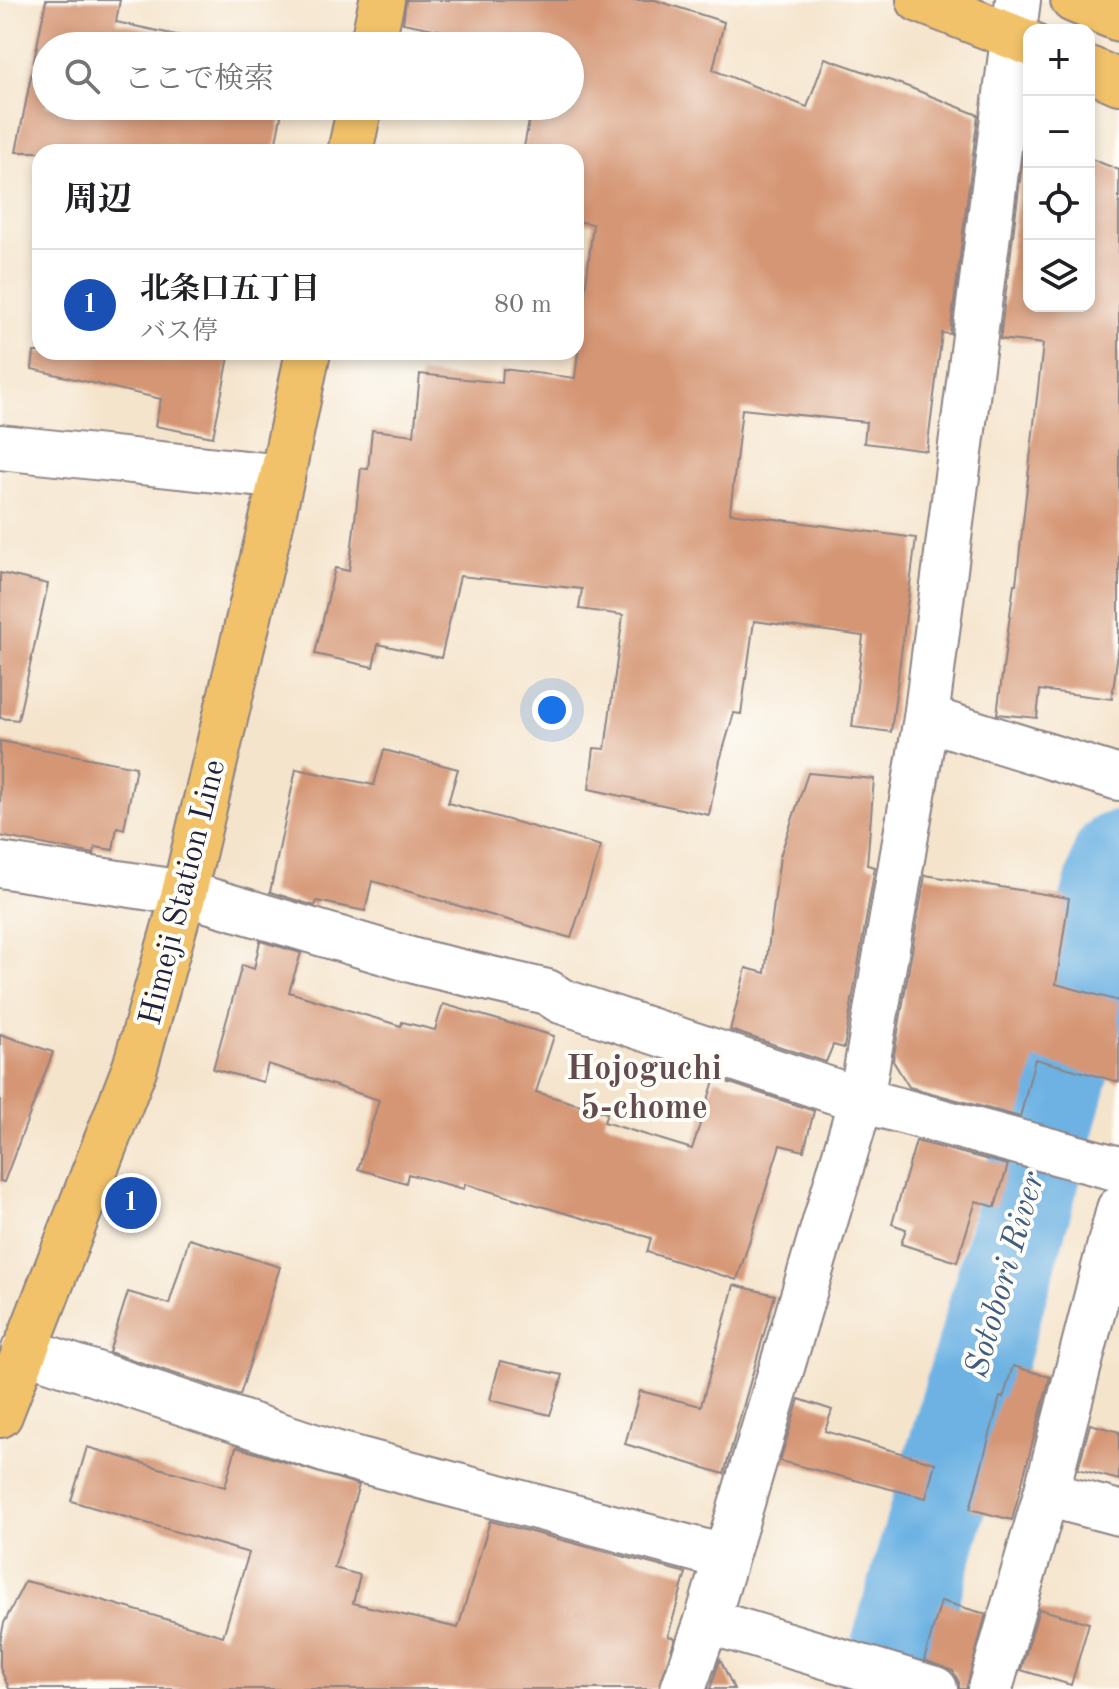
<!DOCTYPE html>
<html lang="ja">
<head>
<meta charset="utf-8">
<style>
	:root { --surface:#fff; --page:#f2f2f2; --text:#202124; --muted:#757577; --line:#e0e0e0; --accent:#111827 }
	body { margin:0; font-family:"Old Standard TT","Noto Serif JP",serif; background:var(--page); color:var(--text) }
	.controls { position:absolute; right:24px; top:24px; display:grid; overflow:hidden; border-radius:16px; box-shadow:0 4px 12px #0003 }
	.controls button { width:72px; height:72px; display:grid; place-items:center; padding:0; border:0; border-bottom:2px solid var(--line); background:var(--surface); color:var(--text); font:40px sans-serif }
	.you { position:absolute; left:552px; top:710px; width:28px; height:28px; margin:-20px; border:6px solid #fff; border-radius:50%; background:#1a73e8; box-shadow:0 0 0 12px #1a73e833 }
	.badge { display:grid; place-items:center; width:52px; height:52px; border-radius:50%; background:var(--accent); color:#fff; font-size:26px; font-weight:700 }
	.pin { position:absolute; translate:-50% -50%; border:4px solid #fff; box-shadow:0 2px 8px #0006 }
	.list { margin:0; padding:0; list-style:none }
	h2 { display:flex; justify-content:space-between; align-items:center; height:104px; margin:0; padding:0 32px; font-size:34px }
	h2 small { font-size:26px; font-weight:400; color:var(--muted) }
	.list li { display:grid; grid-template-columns:52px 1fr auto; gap:24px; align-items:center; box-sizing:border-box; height:112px; padding:0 32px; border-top:2px solid var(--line) }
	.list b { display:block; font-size:30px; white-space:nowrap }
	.list p { margin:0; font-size:26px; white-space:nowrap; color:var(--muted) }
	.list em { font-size:26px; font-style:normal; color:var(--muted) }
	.icon { flex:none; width:44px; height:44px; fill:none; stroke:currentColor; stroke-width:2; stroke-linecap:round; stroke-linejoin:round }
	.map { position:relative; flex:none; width:1119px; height:1689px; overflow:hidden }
	.search { position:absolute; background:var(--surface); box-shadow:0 4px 12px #0003; left:32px; top:32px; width:552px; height:88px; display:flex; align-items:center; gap:20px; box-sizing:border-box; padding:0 28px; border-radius:44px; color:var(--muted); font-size:30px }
	.panel { position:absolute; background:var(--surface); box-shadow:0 4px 12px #0003; left:32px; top:144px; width:552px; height:216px; border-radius:24px }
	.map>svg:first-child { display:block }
</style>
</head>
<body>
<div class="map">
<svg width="1119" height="1689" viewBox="0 0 1119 1689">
	<rect width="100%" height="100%" fill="#fdfcf7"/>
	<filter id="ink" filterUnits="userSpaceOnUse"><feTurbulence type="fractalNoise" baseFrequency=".0125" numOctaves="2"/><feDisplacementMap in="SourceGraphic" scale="16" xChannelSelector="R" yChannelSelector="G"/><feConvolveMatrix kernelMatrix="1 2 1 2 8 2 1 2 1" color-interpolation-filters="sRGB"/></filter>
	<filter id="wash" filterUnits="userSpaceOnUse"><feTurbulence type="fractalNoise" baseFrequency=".006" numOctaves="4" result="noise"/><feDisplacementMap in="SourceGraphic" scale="32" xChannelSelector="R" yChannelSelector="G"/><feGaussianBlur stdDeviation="1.8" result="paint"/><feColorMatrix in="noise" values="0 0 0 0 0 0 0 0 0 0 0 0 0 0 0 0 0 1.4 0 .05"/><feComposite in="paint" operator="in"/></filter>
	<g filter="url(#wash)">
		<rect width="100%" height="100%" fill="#f5e4cc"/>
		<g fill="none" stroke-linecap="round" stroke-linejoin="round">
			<path stroke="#6db2e3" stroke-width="94" d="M886,1689l164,-572 69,-259"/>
		</g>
		<g id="blocks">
			<g fill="#d59674">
				<path d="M46,0h74l-4,22 111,24h-181v60h237l-9,46h-258z"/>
				<path d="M406,0h249l69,22 -11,48 94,37 18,-49 81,28 72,29 -28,219 -8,-1 -15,118 -63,-8 2,-21 -124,-13 -12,104 186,25 -25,194 -39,-5 11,-91 -109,-15 -13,93 -7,-1 -14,47 -11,55 -120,-26 5,-41 11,1 18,-134 -44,-6 3,-20 -122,-13 -19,82 -63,-14 -5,23 -58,-13 20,-86 14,3 12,-103 7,1 4,-39 42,5 6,-61 82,9 1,-14 72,9 18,-154 -17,-3v-69h-53l9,-46h38v-60h-51l-116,-23z"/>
				<path d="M1026,132l3,1v173h60v-148l30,12v474l-7,55 -72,-9 -3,28 -40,-4 17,-130h2l27,-240 -43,-5z"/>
				<path d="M34,352h196l-17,85 -58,-11 6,-27 -129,-30z"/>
				<path d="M0,573l48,11 -30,136 -18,-2z"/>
				<path d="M0,741l136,26 -12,62 -7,-2 -4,23 -18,-3 -1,7 -94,-18z"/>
				<path d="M384,750l74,19 -10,34 153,43 -30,92 -199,-57 -7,30 -48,-10 -2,5 -45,-14 26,-123 78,16z"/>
				<path d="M808,773l66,6 -7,86 8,2 -31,181 -11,-3 -7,17 -96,-32 16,-62 19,5 15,-117z"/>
				<path d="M925,875l144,23 -13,86 63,17v81l-84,-23 -15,58 -111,-30 -16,-26z"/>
				<path d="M260,941l41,12 -12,39 112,34 1,-4 33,8 8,-26 111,32 -18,56 71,21 -3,9 88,27 23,-71 99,33 -10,40 -24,-6 -43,135 -90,-28 4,-14 -186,-54 -1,5 -56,-15 -2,9 -48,-14 21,-69 -111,-36 -5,18 -50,-13 29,-104 12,4z"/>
				<path d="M0,1034l53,18 -49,130 -4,-1z"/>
				<path d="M916,1141l92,24 -13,42 -19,-6 -19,61 -56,-18 5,-15 -14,-5z"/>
				<path d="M189,1239l91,28 -40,128 -131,-43 19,-60 41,12z"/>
				<path d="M734,1285l41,10 -51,179 -99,-30 15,-53 61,15z"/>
				<path d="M500,1361l63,14 -13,40 -60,-15z"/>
				<path d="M1013,1366l37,11 -38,143 -42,-11 30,-112 3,1z"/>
				<path d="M799,1399l33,11 -7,21 110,32 -9,35 -146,-37z"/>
				<path d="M1090,1424l29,8v48l-41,-11z"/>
				<path d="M87,1447l138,40 11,-40 123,38 -25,83 26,7 -7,28 105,25 32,-107 196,52 -18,63 7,2 -16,51h-650l-9,-21v-26l4,-19 21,-42 66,16 132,39 26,-83 -178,-52z"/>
				<path d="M941,1601l45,13 -20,75h-7v-7l-6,-11 -29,-11z"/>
				<path d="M1039,1609l50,14 -18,62 -50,-15z"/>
				<path d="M720,1659l14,30h-24z"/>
			</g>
		</g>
	</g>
	<g filter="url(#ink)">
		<use href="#blocks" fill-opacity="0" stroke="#8c8384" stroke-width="2"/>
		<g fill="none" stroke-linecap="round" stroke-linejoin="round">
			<g stroke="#8c8384" stroke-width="48">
				<g id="minor">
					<path d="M1018,0l-92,718 193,60"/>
					<path d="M0,447l282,30"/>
					<path d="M0,865l184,28 234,69 129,30 14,9 300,99 258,69"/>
					<path d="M24,1350l310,103 390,104"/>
					<path d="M1046,1494l73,19"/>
					<path d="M707,1621l228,68"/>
					<path d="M683,1689l24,-68 154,-521 65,-382"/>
					<path d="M990,1689l56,-195 73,-285"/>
				</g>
			</g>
			<g stroke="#8c8384" stroke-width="48">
				<g id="major">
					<path d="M372,46l10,-46"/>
					<path d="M350,152l10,-46"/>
					<path d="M0,1415l135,-348 49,-174 98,-416 26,-125"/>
				</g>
			</g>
			<g stroke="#8c8384" stroke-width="48">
				<g id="highway">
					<path d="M919,0l110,43"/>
					<path d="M1073,0l46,19"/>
					<path d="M1089,69l30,13"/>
				</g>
			</g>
			<use href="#minor" stroke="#fff" stroke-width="44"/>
			<use href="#major" stroke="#f2c26a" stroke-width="44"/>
			<use href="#highway" stroke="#f2c26a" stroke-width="44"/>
		</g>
	</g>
	<g text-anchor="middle" stroke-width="8" stroke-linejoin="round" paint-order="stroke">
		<g font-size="32" fill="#22223b" stroke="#fdfcf7">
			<text transform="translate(181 892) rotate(-76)" y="11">Himeji Station Line</text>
		</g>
		<g font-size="34" font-weight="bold" fill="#614b4f" stroke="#fdfcf7">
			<text x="644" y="1079">Hojoguchi<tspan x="644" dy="39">5-chome</tspan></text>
		</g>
		<g font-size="34" font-style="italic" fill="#405c7e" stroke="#fdfcf7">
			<text transform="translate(1003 1274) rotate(-74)" y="12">Sotobori River</text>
		</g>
	</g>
</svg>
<div class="controls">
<button>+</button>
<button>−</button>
<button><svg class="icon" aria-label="locate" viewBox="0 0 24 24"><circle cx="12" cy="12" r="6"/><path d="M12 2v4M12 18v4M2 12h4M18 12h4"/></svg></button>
<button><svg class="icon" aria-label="layers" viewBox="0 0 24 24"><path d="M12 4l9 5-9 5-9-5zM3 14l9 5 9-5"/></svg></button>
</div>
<div class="you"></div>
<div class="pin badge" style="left:131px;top:1203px;background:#1a4fb4">1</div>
<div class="search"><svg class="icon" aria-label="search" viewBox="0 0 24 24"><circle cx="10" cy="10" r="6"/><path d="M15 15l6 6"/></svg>ここで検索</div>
<section class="panel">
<h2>周辺<small></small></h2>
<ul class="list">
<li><span class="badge" style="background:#1a4fb4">1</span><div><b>北条口五丁目</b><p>バス停</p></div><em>80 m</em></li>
</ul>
</section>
</div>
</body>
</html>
